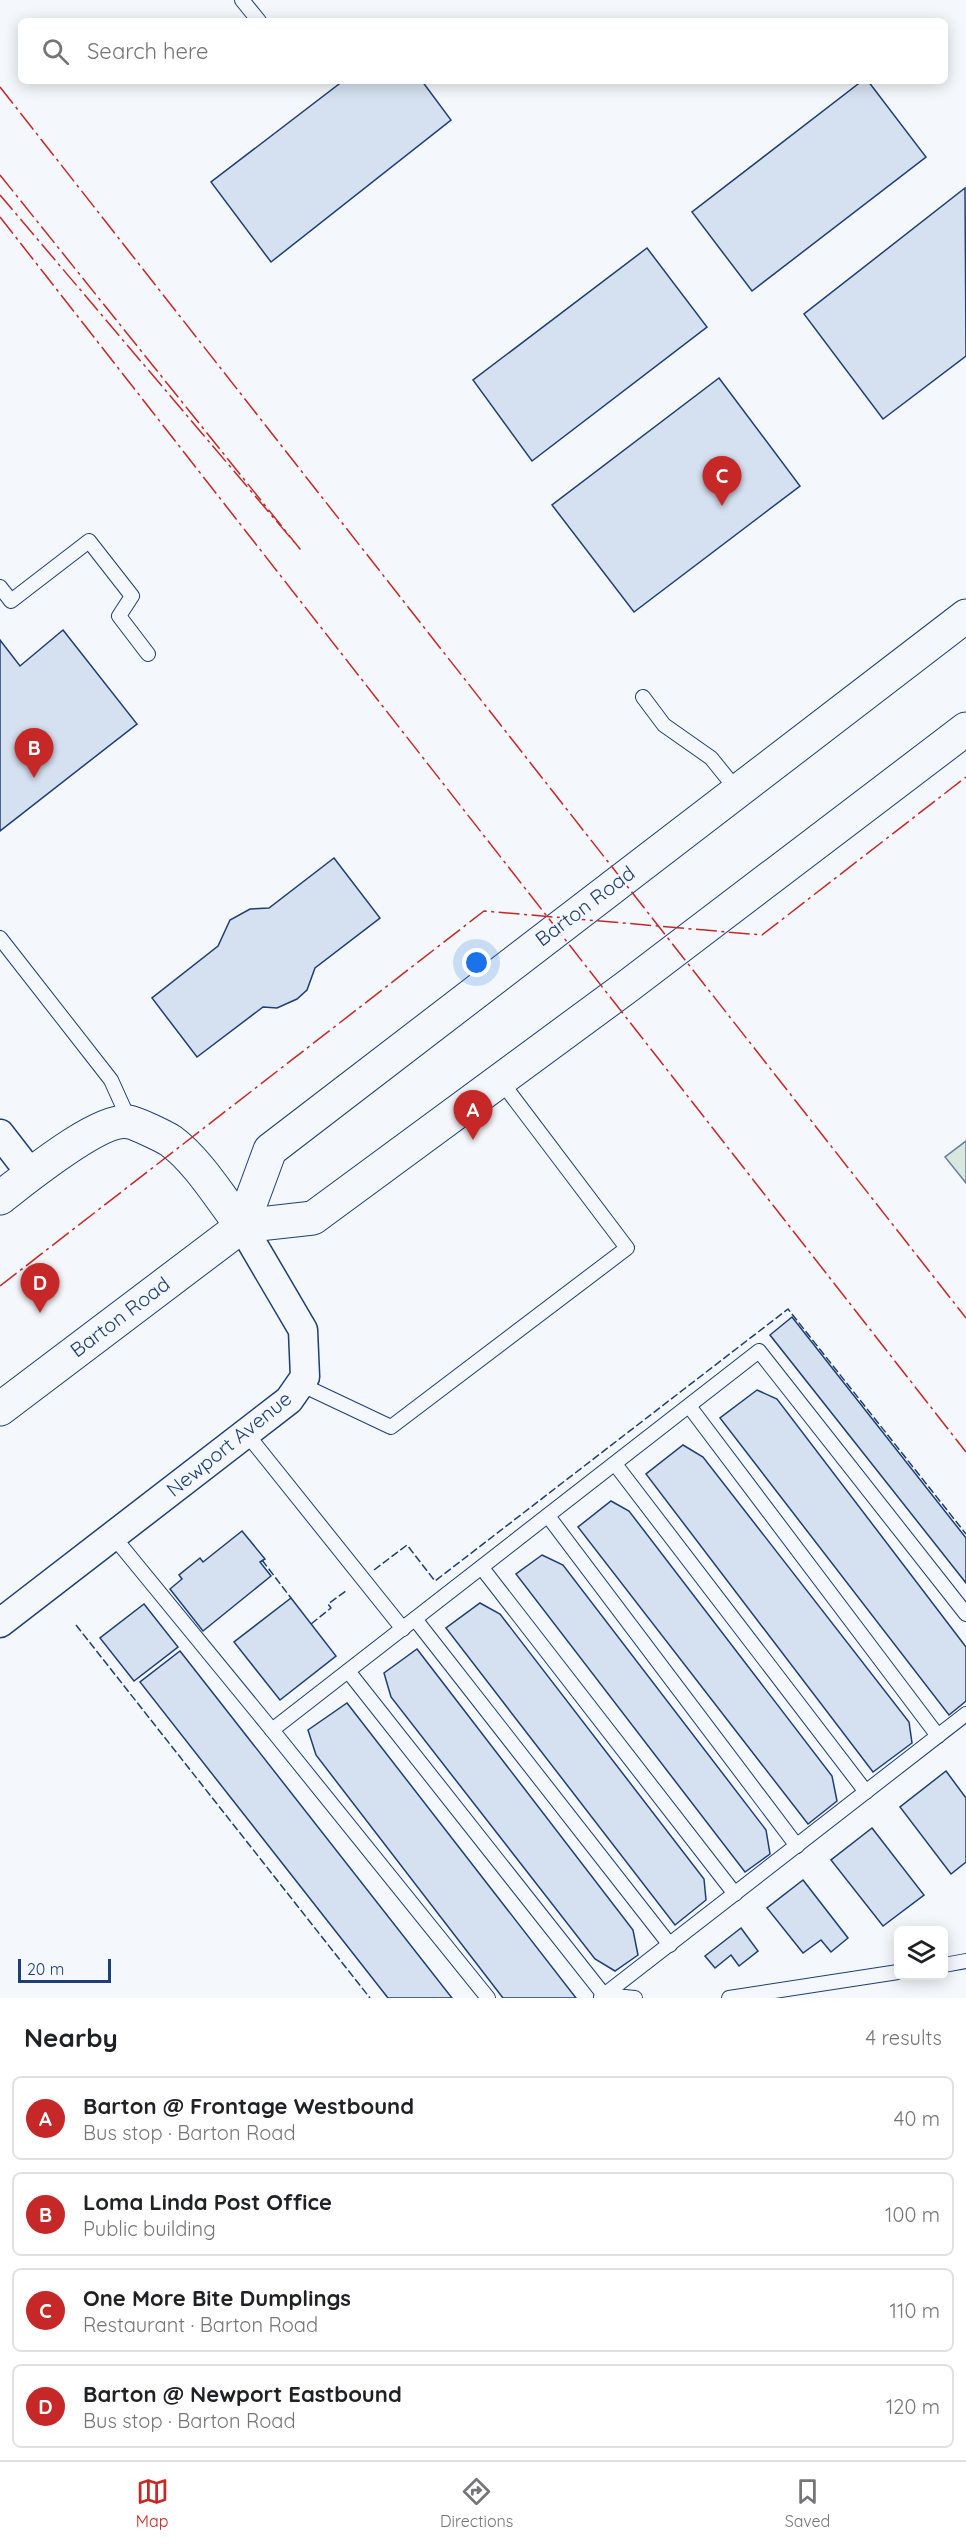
<!DOCTYPE html>
<html lang="en">
<head>
<meta charset="utf-8">
<style>
	:root { --surface:#fff; --page:#f2f2f2; --text:#202124; --muted:#757577; --line:#e0e0e0; --accent:#c62828 }
	body { margin:0; font-family:Quicksand,sans-serif; background:var(--page); color:var(--text) }
	.controls { position:absolute; right:18px; bottom:18px; display:grid; overflow:hidden; border-radius:9px; box-shadow:0 3px 15px #0003 }
	.controls button { width:54px; height:54px; display:grid; place-items:center; padding:0; border:0; border-bottom:2px solid var(--line); background:var(--surface); color:var(--text); font:30px sans-serif }
	.scale { position:absolute; left:18px; bottom:15px; width:93px; box-sizing:border-box; padding-left:6px; border:3px solid #1d3f73; border-top:0; font-size:16px; line-height:21px; white-space:nowrap; color:#1d3f73; -webkit-text-stroke:4px #f4f7fb; paint-order:stroke }
	.you { position:absolute; left:477px; top:963px; width:21px; height:21px; margin:-15px; border:4px solid #fff; border-radius:50%; background:#1a73e8; box-shadow:0 0 0 9px #1a73e833 }
	.badge { display:grid; place-items:center; width:39px; height:39px; border-radius:50%; background:var(--accent); color:#fff; font-size:20px; font-weight:700 }
	.pin { position:absolute; translate:-50% -50px; filter:drop-shadow(0 2px 3px #0008) }
	.pin::after { content:''; position:absolute; top:32px; width:21px; height:18px; background:inherit; clip-path:polygon(0 0,100% 0,50% 100%) }
	.list { margin:0; padding:0; list-style:none }
	h2 { display:flex; justify-content:space-between; align-items:center; height:78px; margin:0; padding:0 24px; font-size:26px }
	h2 small { font-size:20px; font-weight:400; color:var(--muted) }
	.list li { display:grid; grid-template-columns:39px 1fr auto; gap:18px; align-items:center; box-sizing:border-box; height:84px; margin:0 12px 12px; padding:0 12px; border:2px solid var(--line); border-radius:9px }
	.list b { display:block; font-size:22px; white-space:nowrap }
	.list p { margin:0; font-size:20px; white-space:nowrap; color:var(--muted) }
	.list em { font-size:20px; font-style:normal; color:var(--muted) }
	.icon { flex:none; width:33px; height:33px; fill:none; stroke:currentColor; stroke-width:2; stroke-linecap:round; stroke-linejoin:round }
	.map { position:relative; flex:none; width:966px; height:1998px; overflow:hidden }
	.search { position:absolute; background:var(--surface); box-shadow:0 3px 15px #0003; left:18px; right:18px; top:18px; height:66px; display:flex; align-items:center; gap:15px; box-sizing:border-box; padding:0 21px; border-radius:9px; color:var(--muted); font-size:22px }
	.sheet { height:462px; background:var(--surface) }
	nav { display:flex; justify-content:space-around; align-items:center; box-sizing:border-box; height:84px; border-top:2px solid var(--line); background:var(--surface); font-size:16px; color:var(--muted) }
	nav a { display:grid; justify-items:center; gap:3px }
	nav .on { color:var(--accent) }
	.map>svg:first-child { display:block }
</style>
</head>
<body>
<div class="map">
<svg width="966" height="1998" viewBox="0 0 966 1998">
	<rect width="100%" height="100%" fill="#f4f7fb"/>
	<path fill="#d7e8df" stroke="#687fa3" stroke-width="1.5" d="M966,1141v42l-21,-26z"/>
	<g fill="#d5e0f0" stroke="#1d3f73" stroke-width="1.5">
		<path d="M343,81h79l29,39 -180,142 -60,-80z"/>
		<path d="M862,81h6l58,76 -174,134 -60,-79z"/>
		<path d="M965,188l1,168 -83,63 -79,-105z"/>
		<path d="M647,248l60,79 -175,134 -59,-81z"/>
		<path d="M719,378l81,108 -166,126 -82,-107z"/>
		<path d="M63,630l74,94 -137,107v-191l20,26z"/>
		<path d="M334,858l46,60 -65,50 -8,22 -10,9 -20,9 -14,-1 -66,50 -45,-59 66,-52 12,-26 20,-11 19,-1z"/>
		<path d="M792,1317l174,221v45l-196,-248z"/>
		<path d="M757,1390l20,9 189,248v54l-17,14 -229,-297z"/>
		<path d="M683,1445l20,12 206,265 3,21 -39,29 -227,-298z"/>
		<path d="M611,1501l18,10 203,265 5,25 -29,23 -230,-297z"/>
		<path d="M242,1531l23,28 -5,3 11,14 -68,55 -33,-42 12,-10 -3,-4 21,-17 3,4z"/>
		<path d="M542,1555l21,10 203,265 4,24 -25,18 -229,-298z"/>
		<path d="M291,1598l45,58 -56,44 -46,-58z"/>
		<path d="M480,1603l20,11 204,265 2,21 -31,25 -229,-297z"/>
		<path d="M144,1604l34,43 -44,34 -34,-43z"/>
		<path d="M417,1649l216,281 5,25 -23,16 -20,-12 -204,-262 -7,-24z"/>
		<path d="M180,1651l272,347h-64l-248,-316z"/>
		<path d="M347,1703l229,295h-73l-187,-243 -8,-25z"/>
		<path d="M946,1771l20,27v64l-15,12 -51,-67z"/>
		<path d="M872,1828l52,67 -41,31 -52,-66z"/>
		<path d="M803,1880l45,58 -17,14 -10,-12 -18,13 -36,-45z"/>
		<path d="M741,1928l17,23 -19,15 -8,-11 -16,13 -10,-12z"/>
	</g>
	<g fill="none" stroke-linecap="round" stroke-linejoin="round">
		<g stroke="#1d3f73" stroke-width="16">
			<g id="service">
				<path d="M242,0l17,21"/>
				<path d="M0,587l11,14 78,-60 43,55 -13,20 29,38"/>
				<path d="M643,697l21,28 47,33 26,32"/>
				<path d="M0,938l111,142 19,42"/>
				<path d="M300,1384l91,43 236,-179 -127,-168"/>
				<path d="M689,1406l249,330"/>
				<path d="M246,1433l157,196"/>
				<path d="M615,1464l251,328"/>
				<path d="M548,1516l249,330"/>
				<path d="M113,1536l159,194"/>
				<path d="M482,1568l253,326"/>
				<path d="M415,1619l255,326"/>
				<path d="M348,1671l256,324 362,-281"/>
				<path d="M944,1965l22,-4"/>
				<path d="M601,1997l3,-2 31,3"/>
				<path d="M488,1998l-216,-268 487,-379 207,263"/>
				<path d="M729,1998l169,-26"/>
			</g>
		</g>
		<g stroke="#1d3f73" stroke-width="31">
			<g id="minor">
				<path d="M0,1134l31,40"/>
				<path d="M0,1623l289,-223 16,-23 -2,-47 -61,-104"/>
			</g>
		</g>
		<g stroke="#1d3f73" stroke-width="35">
			<path id="tertiary" d="M0,1198c25,-19 100,-81 129,-76 7,1 36,15 42,19 28,21 49,57 71,85"/>
		</g>
		<g stroke="#1d3f73" stroke-width="35">
			<g id="secondary">
				<path d="M242,1226l28,-76 696,-534"/>
				<path d="M0,1409l242,-183 71,-8 315,-232 338,-257"/>
			</g>
		</g>
		<use href="#service" stroke="#f4f7fb" stroke-width="14"/>
		<use href="#minor" stroke="#f4f7fb" stroke-width="28"/>
		<use href="#tertiary" stroke="#f4f7fb" stroke-width="33"/>
		<use href="#secondary" stroke="#f4f7fb" stroke-width="33"/>
		<g stroke="#1d3f73" stroke-width="1.5" stroke-dasharray="8 3" stroke-linecap="butt">
			<path d="M262,1560l29,38"/>
			<path d="M374,1570l33,-25 28,36 353,-272 178,225"/>
			<path d="M311,1624l20,-16 -3,-4 18,-13"/>
			<path d="M76,1625l294,373"/>
		</g>
		<g stroke="#c62828" stroke-width="1.5" stroke-dasharray="21 4.5 3 4.5" stroke-linecap="butt">
			<path d="M0,87l966,1231"/>
			<path d="M0,175l300,374 -300,-354"/>
			<path d="M0,217l966,1235"/>
			<path d="M0,1286l484,-375 278,24 204,-158"/>
		</g>
	</g>
	<g text-anchor="middle" stroke-width="4.5" stroke-linejoin="round" paint-order="stroke">
		<g font-size="20" fill="#1d3f73" stroke="#f4f7fb">
			<text transform="translate(585 906) rotate(-37)" y="7">Barton Road</text>
			<text transform="translate(120 1317) rotate(-37)" y="7">Barton Road</text>
			<text transform="translate(229 1444) rotate(-39)" y="7">Newport Avenue</text>
		</g>
	</g>
</svg>
<div class="controls">
<button><svg class="icon" aria-label="layers" viewBox="0 0 24 24"><path d="M12 4l9 5-9 5-9-5zM3 14l9 5 9-5"/></svg></button>
</div>
<div class="scale">20 m</div>
<div class="you"></div>
<div class="pin badge" style="left:473px;top:1140px">A</div>
<div class="pin badge" style="left:34px;top:778px">B</div>
<div class="pin badge" style="left:722px;top:506px">C</div>
<div class="pin badge" style="left:40px;top:1313px">D</div>
<div class="search"><svg class="icon" aria-label="search" viewBox="0 0 24 24"><circle cx="10" cy="10" r="6"/><path d="M15 15l6 6"/></svg>Search here</div>
</div>
<section class="sheet">
<h2>Nearby<small>4 results</small></h2>
<ul class="list">
<li><span class="badge">A</span><div><b>Barton @ Frontage Westbound</b><p>Bus stop · Barton Road</p></div><em>40 m</em></li>
<li><span class="badge">B</span><div><b>Loma Linda Post Office</b><p>Public building</p></div><em>100 m</em></li>
<li><span class="badge">C</span><div><b>One More Bite Dumplings</b><p>Restaurant · Barton Road</p></div><em>110 m</em></li>
<li><span class="badge">D</span><div><b>Barton @ Newport Eastbound</b><p>Bus stop · Barton Road</p></div><em>120 m</em></li>
</ul>
</section>
<nav>
<a class="on"><svg class="icon" aria-label="map" viewBox="0 0 24 24"><path d="M3 6l6-2 6 2 6-2v14l-6 2-6-2-6 2zM9 4v14M15 6v14"/></svg>Map</a>
<a><svg class="icon" aria-label="directions" viewBox="0 0 24 24"><path d="M12 3l9 9-9 9-9-9zM9 14v-3h6M13 9l2 2-2 2"/></svg>Directions</a>
<a><svg class="icon" aria-label="saved" viewBox="0 0 24 24"><path d="M7 4h10v16l-5-4-5 4z"/></svg>Saved</a>
</nav>
</body>
</html>
